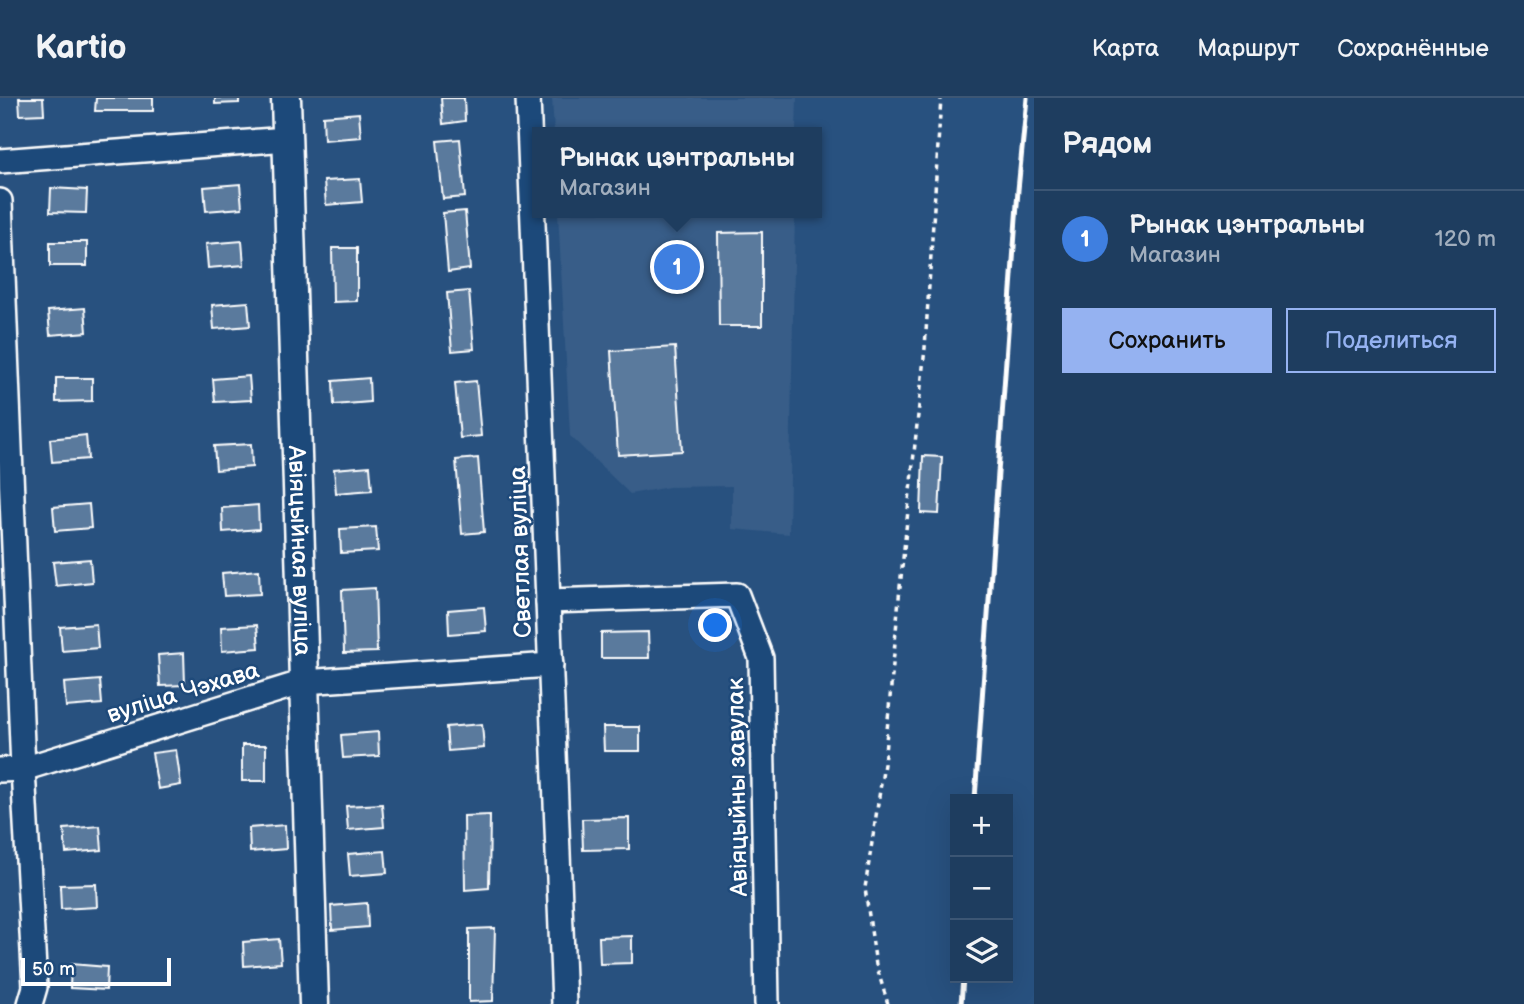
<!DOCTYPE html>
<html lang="ru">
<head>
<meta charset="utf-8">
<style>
	:root { --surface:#1e3d5f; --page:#264465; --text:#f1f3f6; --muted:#a1aebd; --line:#3c5674; --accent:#95b2f1 }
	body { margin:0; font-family:"Balsamiq Sans",sans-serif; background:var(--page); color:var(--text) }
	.controls { position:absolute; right:21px; bottom:21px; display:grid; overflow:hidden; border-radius:0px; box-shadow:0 7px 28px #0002 }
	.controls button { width:63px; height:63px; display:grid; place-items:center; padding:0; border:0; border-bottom:2px solid var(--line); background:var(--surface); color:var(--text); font:35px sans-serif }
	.scale { position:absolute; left:21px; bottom:18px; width:150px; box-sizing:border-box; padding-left:7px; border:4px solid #fff; border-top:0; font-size:19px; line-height:24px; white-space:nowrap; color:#fff; -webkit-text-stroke:5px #1f4a7a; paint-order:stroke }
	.you { position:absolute; left:716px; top:528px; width:24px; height:24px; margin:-18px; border:5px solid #fff; border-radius:50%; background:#1a73e8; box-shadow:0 0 0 10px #1a73e833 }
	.badge { display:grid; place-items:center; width:46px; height:46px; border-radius:50%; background:var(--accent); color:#fff; font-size:23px; font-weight:700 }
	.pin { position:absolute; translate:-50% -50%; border:4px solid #fff; box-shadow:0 2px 7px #0006 }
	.popup { position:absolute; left:532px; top:29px; width:290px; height:91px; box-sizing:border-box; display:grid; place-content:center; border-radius:0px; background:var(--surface); filter:drop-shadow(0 2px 5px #0005); font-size:23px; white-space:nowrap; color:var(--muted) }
	.popup b { font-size:26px; color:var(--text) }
	.popup::after { content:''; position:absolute; left:50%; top:100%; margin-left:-14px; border:14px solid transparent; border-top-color:var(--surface) }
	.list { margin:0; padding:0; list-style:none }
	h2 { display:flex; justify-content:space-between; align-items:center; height:91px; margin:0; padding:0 28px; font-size:30px }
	h2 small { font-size:23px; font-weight:400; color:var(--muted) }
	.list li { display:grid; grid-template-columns:46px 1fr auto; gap:21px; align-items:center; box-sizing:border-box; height:98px; padding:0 28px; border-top:2px solid var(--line) }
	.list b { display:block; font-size:26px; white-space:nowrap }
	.list p { margin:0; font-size:23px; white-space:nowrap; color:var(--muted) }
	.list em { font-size:23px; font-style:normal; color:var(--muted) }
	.actions { display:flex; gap:14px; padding:21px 28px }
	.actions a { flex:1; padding:16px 0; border:2px solid var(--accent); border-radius:0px; text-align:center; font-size:24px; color:var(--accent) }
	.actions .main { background:var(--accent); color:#111 }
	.icon { flex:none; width:38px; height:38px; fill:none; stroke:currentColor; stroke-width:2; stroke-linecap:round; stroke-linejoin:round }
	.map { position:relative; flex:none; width:1034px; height:906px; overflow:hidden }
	header { display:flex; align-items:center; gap:42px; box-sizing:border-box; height:98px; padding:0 35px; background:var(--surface); border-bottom:2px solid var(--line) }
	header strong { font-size:33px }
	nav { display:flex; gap:38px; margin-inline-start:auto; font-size:24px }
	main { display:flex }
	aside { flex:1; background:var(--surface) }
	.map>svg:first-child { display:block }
</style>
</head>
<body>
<header>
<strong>Kartio</strong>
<nav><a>Карта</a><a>Маршрут</a><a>Сохранённые</a></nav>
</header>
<main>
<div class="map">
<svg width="1034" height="906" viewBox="0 0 1034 906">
	<rect width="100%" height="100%" fill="#28517f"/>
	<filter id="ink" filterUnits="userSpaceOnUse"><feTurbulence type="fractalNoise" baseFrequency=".0143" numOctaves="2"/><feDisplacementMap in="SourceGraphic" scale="14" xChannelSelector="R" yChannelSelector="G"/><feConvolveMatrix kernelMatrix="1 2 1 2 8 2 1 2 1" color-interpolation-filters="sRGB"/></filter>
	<g filter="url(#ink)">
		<g fill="#375d88">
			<path d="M552,0h245l-1,34h-242z"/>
			<path d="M558,115h237l-6,321 -57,-5v-43l-63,1 -39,7 -60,-58z"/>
		</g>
		<g fill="#5a7a9d" stroke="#fff" stroke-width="2">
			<path d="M19,0h24l1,16 -24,1z"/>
			<path d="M96,0h57v13h-58z"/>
			<path d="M215,0h24v5l-24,1z"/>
			<path d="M441,0h23l1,23 -22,3z"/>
			<path d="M359,15l2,24 -37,3 -1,-24z"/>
			<path d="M460,41l5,58 -22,2 -6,-58z"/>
			<path d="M360,81l2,23 -36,3 -2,-24z"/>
			<path d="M240,86l2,24 -36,3 -2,-24z"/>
			<path d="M51,90l36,2 -1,23 -36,-1z"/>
			<path d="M465,113l5,58 -22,3 -5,-59z"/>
			<path d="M762,134v94h-43l-1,-93z"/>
			<path d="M242,143l2,24 -36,3 -2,-24z"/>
			<rect x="50" y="144" width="37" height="24"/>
			<path d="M332,150h25v53l-24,1z"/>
			<path d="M469,193l5,58 -22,2 -5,-58z"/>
			<path d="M248,204l2,24 -36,3 -2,-24z"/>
			<path d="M85,210l2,24 -37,3 -2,-24z"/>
			<path d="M675,249l7,104 -64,4 -7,-104z"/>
			<path d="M249,278l2,24 -36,2 -2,-23z"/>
			<path d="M56,280h36v23l-36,1z"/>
			<path d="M369,280l1,24 -36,3 -1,-24z"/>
			<path d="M476,283l5,55 -21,2 -5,-55z"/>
			<path d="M86,337l2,24 -36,3 -2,-23z"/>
			<path d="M251,346l1,23 -36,3 -2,-24z"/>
			<path d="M923,358l19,1 -3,57 -18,-1z"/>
			<path d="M478,360l6,74 -22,2 -6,-74z"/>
			<path d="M370,368l2,24 -36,3 -2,-24z"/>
			<path d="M89,406l2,24 -36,3 -2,-24z"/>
			<path d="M258,407l1,24 -36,3 -1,-24z"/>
			<path d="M376,429l2,24 -37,2 -1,-24z"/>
			<path d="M90,461l2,23 -36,4 -3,-24z"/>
			<path d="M259,472l1,24 -36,2 -2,-23z"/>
			<path d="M375,490l2,64 -33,1 -2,-63z"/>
			<path d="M484,509l2,24 -37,3 -1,-24z"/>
			<path d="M96,526l2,24 -36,3 -2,-24z"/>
			<path d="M257,527l2,23 -37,3 -1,-24z"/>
			<path d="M648,534l1,26h-48v-25z"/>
			<path d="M184,555l1,32 -25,1 -2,-31z"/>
			<path d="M100,582l2,24 -36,3 -2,-24z"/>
			<path d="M482,626l2,24 -36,3 -2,-24z"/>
			<path d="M603,629h37v24h-36z"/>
			<path d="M378,634l1,24 -36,2 -2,-23z"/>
			<rect x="242" y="647" width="24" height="36"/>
			<path d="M176,652l5,35 -23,4 -6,-36z"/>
			<path d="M382,706l2,23 -36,3 -2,-24z"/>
			<path d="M490,717l-1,73 -24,2 -1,-74z"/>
			<path d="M629,720v31l-46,1 -1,-31z"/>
			<path d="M285,727l1,24 -36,3 -1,-24z"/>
			<path d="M100,728l2,24 -36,3 -2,-24z"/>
			<path d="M385,753l2,22 -37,3 -2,-22z"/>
			<path d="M96,786l1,23 -36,2 -1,-24z"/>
			<path d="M367,805l1,24 -36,3 -1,-24z"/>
			<path d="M495,830l-2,73 -24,1v-73z"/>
			<path d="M632,838v27l-32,1 -1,-27z"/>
			<path d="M279,841l2,24 -37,3 -1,-24z"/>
			<path d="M71,866l36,3 -1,23 -36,-2z"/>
		</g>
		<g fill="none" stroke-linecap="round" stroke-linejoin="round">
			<g stroke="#fff" stroke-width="28">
				<g id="minor">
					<path d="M528,0l36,906"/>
					<path d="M0,63l287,-22"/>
					<path d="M0,103l23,568 12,218 -5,17"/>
					<path d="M548,503l189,-6 24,63 6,346"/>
					<path d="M0,672l23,-1 281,-87 247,-17"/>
				</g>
			</g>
			<g stroke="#fff" stroke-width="33">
				<g id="tertiary">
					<path id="s1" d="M286,0l28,906"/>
				</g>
			</g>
			<path stroke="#fff" stroke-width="3.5" stroke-dasharray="5 5" stroke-linecap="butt" d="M888,906l-12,-39 -11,-77 19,-124 16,-177 25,-239 16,-250"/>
			<use href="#minor" stroke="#1f4a7a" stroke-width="23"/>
			<use href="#tertiary" stroke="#1f4a7a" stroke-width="28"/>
			<g stroke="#fff" stroke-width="5">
				<path d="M975,701l43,-609 9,-92"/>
				<path d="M961,906l2,-26"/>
			</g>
		</g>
	</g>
	<g text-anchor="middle" stroke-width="5" stroke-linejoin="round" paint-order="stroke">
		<g font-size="24" fill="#fff" stroke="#1f4a7a">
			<text dy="8" stroke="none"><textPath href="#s1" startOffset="453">Авіяцыйная вуліца</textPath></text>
			<text transform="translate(520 454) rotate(-92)" y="8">Светлая вуліца</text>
			<text transform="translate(183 594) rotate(-17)" y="8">вуліца Чэхава</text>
			<text transform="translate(737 689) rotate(-91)" y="8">Авіяцыйны завулак</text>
		</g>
	</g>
</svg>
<div class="controls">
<button>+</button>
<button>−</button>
<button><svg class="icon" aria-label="layers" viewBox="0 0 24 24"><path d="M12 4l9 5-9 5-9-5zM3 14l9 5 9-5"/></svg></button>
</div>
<div class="scale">50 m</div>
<div class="you"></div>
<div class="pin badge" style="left:677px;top:169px;background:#3f7fe0">1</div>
<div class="popup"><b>Рынак цэнтральны</b>Магазин</div>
</div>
<aside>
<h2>Рядом<small></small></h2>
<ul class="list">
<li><span class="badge" style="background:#3f7fe0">1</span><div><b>Рынак цэнтральны</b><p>Магазин</p></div><em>120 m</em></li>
</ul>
<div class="actions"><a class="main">Сохранить</a><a>Поделиться</a></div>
</aside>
</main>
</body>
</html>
